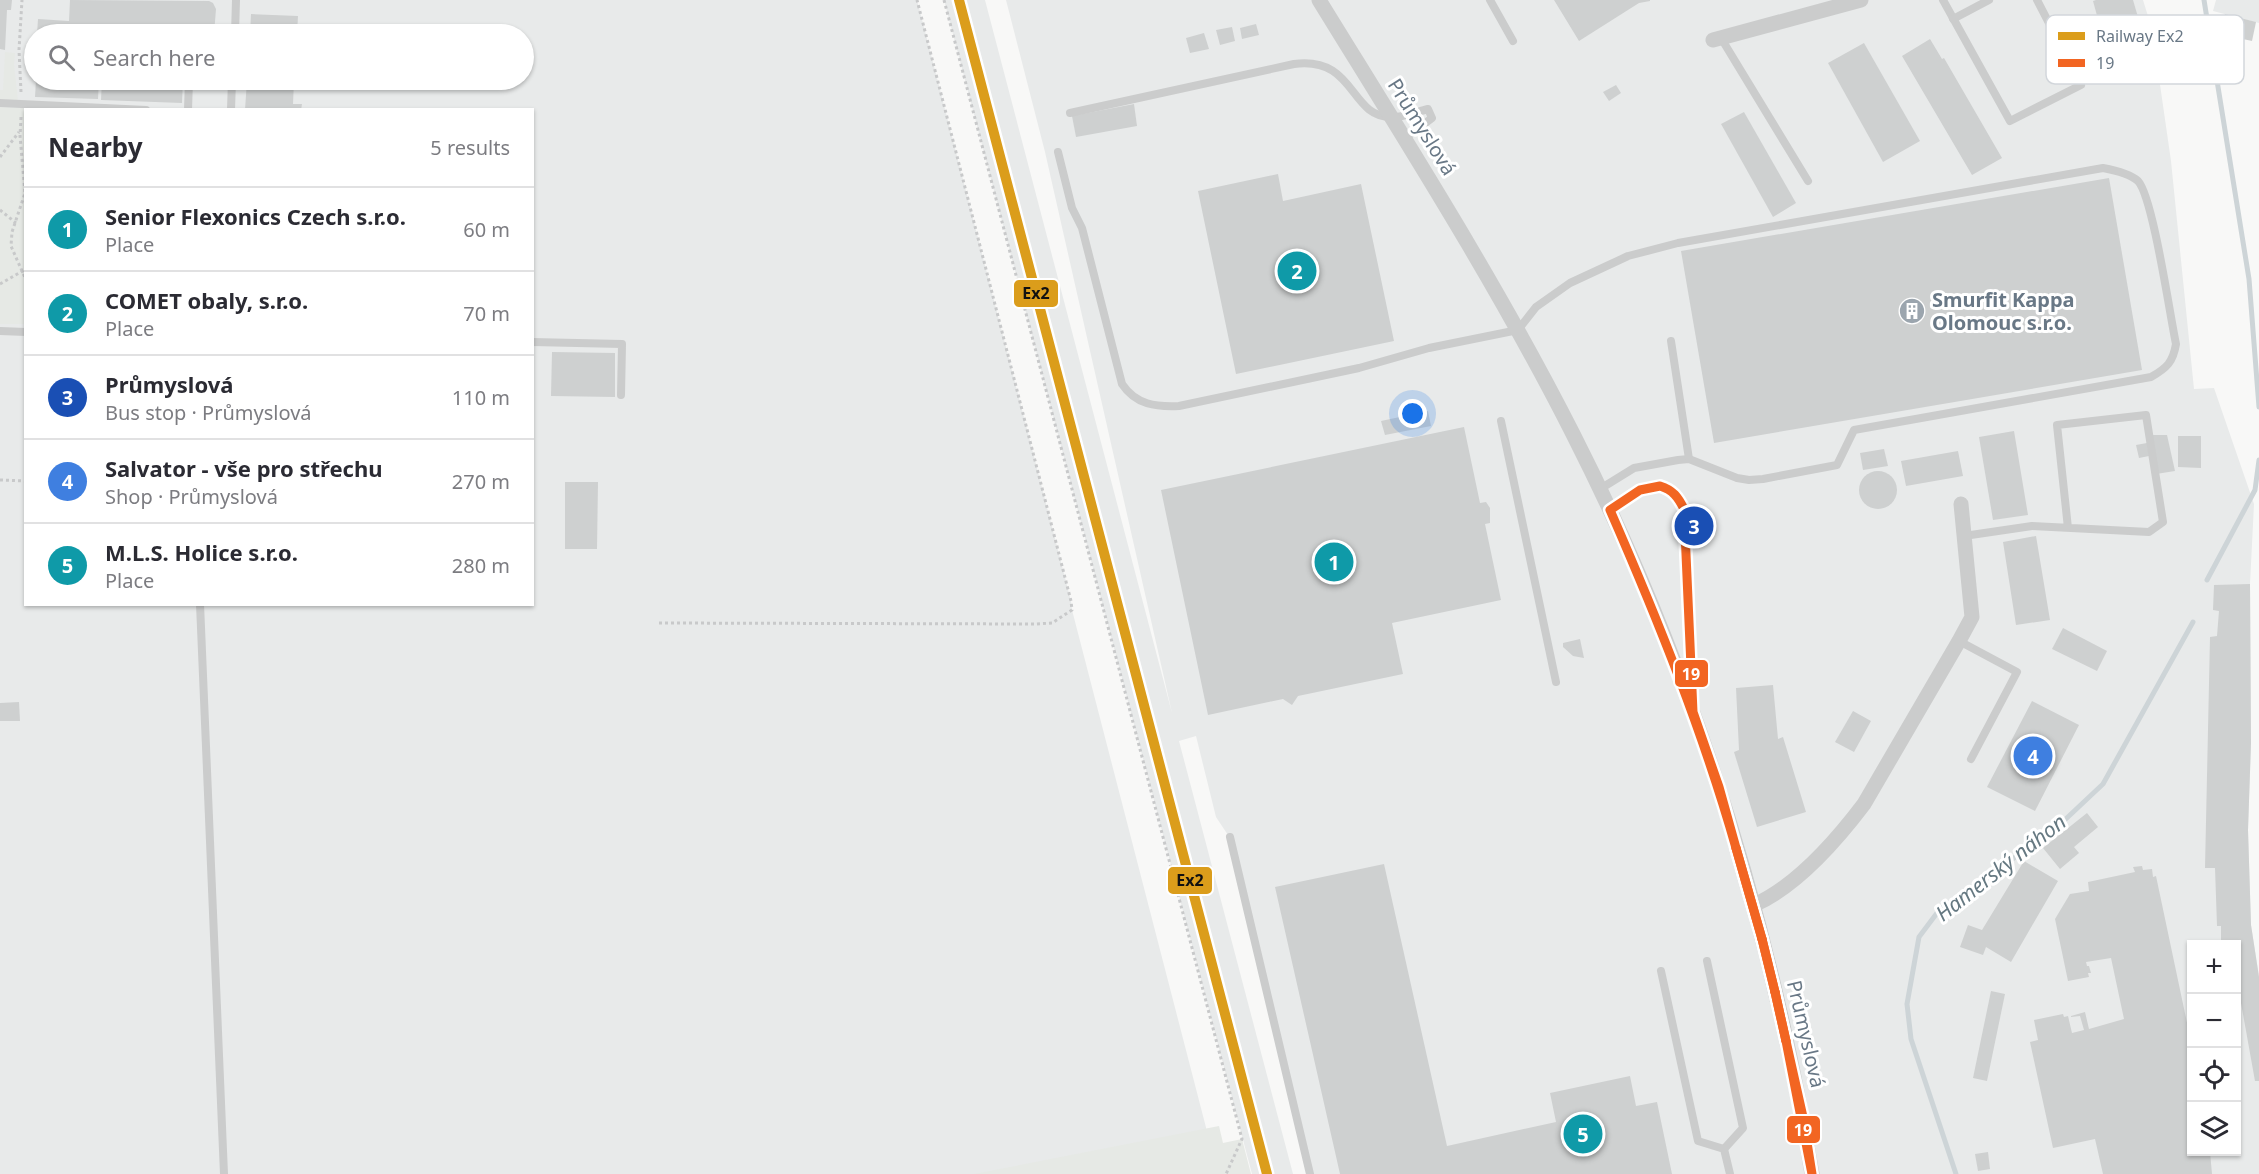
<!DOCTYPE html>
<html lang="en">
<head>
<meta charset="utf-8">
<style>
	:root { --surface:#fff; --page:#f7f7f7; --text:#2b2b33; --muted:#7c7c81; --line:#e1e1e2; --accent:#5d626a }
	body { margin:0; font-family:"Noto Sans",sans-serif; background:var(--page); color:var(--text) }
	.controls { position:absolute; right:18px; bottom:18px; display:grid; overflow:hidden; border-radius:0px; box-shadow:0 2px 4px #0004 }
	.controls button { width:54px; height:54px; display:grid; place-items:center; padding:0; border:0; border-bottom:2px solid var(--line); background:var(--surface); color:var(--text); font:30px sans-serif }
	.you { position:absolute; left:1413px; top:414px; width:21px; height:21px; margin:-15px; border:4px solid #fff; border-radius:50%; background:#1a73e8; box-shadow:0 0 0 9px #1a73e833 }
	.badge { display:grid; place-items:center; width:39px; height:39px; border-radius:50%; background:var(--accent); color:#fff; font-size:20px; font-weight:700 }
	.pin { position:absolute; translate:-50% -50%; border:3px solid #fff; box-shadow:0 2px 6px #0006 }
	.list { margin:0; padding:0; list-style:none }
	h2 { display:flex; justify-content:space-between; align-items:center; height:78px; margin:0; padding:0 24px; font-size:26px }
	h2 small { font-size:20px; font-weight:400; color:var(--muted) }
	.list li { display:grid; grid-template-columns:39px 1fr auto; gap:18px; align-items:center; box-sizing:border-box; height:84px; padding:0 24px; border-top:2px solid var(--line) }
	.list b { display:block; font-size:22px; white-space:nowrap }
	.list p { margin:0; font-size:20px; white-space:nowrap; color:var(--muted) }
	.list em { font-size:20px; font-style:normal; color:var(--muted) }
	.icon { flex:none; width:33px; height:33px; fill:none; stroke:currentColor; stroke-width:2; stroke-linecap:round; stroke-linejoin:round }
	.map { position:relative; flex:none; width:2259px; height:1174px; overflow:hidden }
	.search { position:absolute; background:var(--surface); box-shadow:0 2px 4px #0004; left:24px; top:24px; width:510px; height:66px; display:flex; align-items:center; gap:15px; box-sizing:border-box; padding:0 21px; border-radius:33px; color:var(--muted); font-size:22px }
	.panel { position:absolute; background:var(--surface); box-shadow:0 2px 4px #0004; left:24px; top:108px; width:510px; height:498px; border-radius:0px }
	.map>svg:first-child { display:block }
</style>
</head>
<body>
<div class="map">
<svg width="2259" height="1174" viewBox="0 0 2259 1174">
	<rect width="100%" height="100%" fill="#f8f8f7"/>
	<g fill="#e8eaea" fill-rule="evenodd">
		<path d="M0,0h917l154,601 1,9 137,529 -181,35h-1028zM34,34h490v46h-490zM26,110h506v494h-506z"/>
		<path d="M944,0h41l187,713 -127,-561 -39,-152h1137l9,29 19,132 23,228 20,-1 40,116 -4,80 1,159 -3,87 3,95 8,51v198h-949l-80,-336 -14,-21 -20,-81 -17,5 114,433h-41zM2192,944h44v208h-44z"/>
		<path d="M2216,0h43v23l-46,-12z"/>
	</g>
	<g fill="#e6e9e5">
		<path d="M5,52l10,1 -1,11 4,37 -18,-1v-10h3z"/>
		<path d="M0,107l44,2 -18,1 -1,214h-25z"/>
		<path d="M1219,1126l4,17 19,-4 9,35h-277z"/>
	</g>
	<g fill="none" stroke-linecap="round" stroke-linejoin="round">
		<g stroke="#cdd4d7" stroke-width="5">
			<path d="M2204,0l45,279 10,128"/>
			<path d="M2207,580l48,-90 4,-30"/>
			<path d="M1956,1174l-45,-135 -4,-35 12,-67 21,-28 113,-78 50,-47 90,-162"/>
		</g>
	</g>
	<g fill="#ced0d0">
		<path d="M0,0h12l-1,10h-4l-2,40 -5,-1z"/>
		<path d="M70,0l139,1 4,2 3,6 -2,25h-177l1,-15 31,2z"/>
		<path d="M1554,0h96v1l-11,2 -60,38z"/>
		<path d="M2096,0h37l12,41 -38,11 -14,-51z"/>
		<path d="M251,14l47,2 -1,18h-47z"/>
		<path d="M2225,14l31,8 -4,19 -32,-7z"/>
		<path d="M1256,24l3,11 -17,4 -2,-11z"/>
		<path d="M1232,27l3,14 -15,4 -4,-15z"/>
		<path d="M1204,33l5,16 -19,4 -4,-15z"/>
		<path d="M1930,39l12,20 2,-1 58,100 -30,17 -70,-119z"/>
		<path d="M1864,43l56,98 -37,21 -55,-99z"/>
		<path d="M36,80h63l-1,19 -63,-2z"/>
		<path d="M102,80h81l-1,23 -81,-3z"/>
		<path d="M247,80h47l-1,24h9l-1,6h-56z"/>
		<path d="M1616,85l5,8 -12,8 -6,-9z"/>
		<path d="M1134,104l3,22 -61,11 -4,-21z"/>
		<path d="M1744,112l52,91 -23,14 -52,-93z"/>
		<path d="M1278,174l5,27 78,-17 33,157 -158,33 -38,-183z"/>
		<path d="M2109,178l33,192 -428,73 -33,-192z"/>
		<path d="M552,352l63,1v44l-64,-1z"/>
		<path d="M1428,411l3,15 -46,9 -4,-14z"/>
		<path d="M1464,427l16,76 6,-1 4,6v15l-5,1 16,76 -109,23 11,51 -105,22 -6,9 -9,-6 -75,16 -47,-225z"/>
		<path d="M2014,431l14,84 -35,5 -14,-83z"/>
		<path d="M2150,435h17l8,36 -19,3z"/>
		<path d="M2178,436h23v32l-23,-1z"/>
		<path d="M2147,443l2,13 -10,2 -3,-13z"/>
		<path d="M1884,449l4,17 -25,4 -3,-17z"/>
		<path d="M1958,451l5,25 -57,10 -5,-25z"/>
		<circle cx="1878" cy="490" r="19"/>
		<path d="M565,482h33l-1,67h-32z"/>
		<path d="M2036,536l14,84 -34,5 -13,-83z"/>
		<path d="M2250,584l1,159 -3,87 3,95 8,52v104h-4l-19,-106v-31h-15v-18h-4l-2,-58h-10l5,-231 7,-1 2,-25 -6,-1 1,-25z"/>
		<path d="M2063,628l44,23 -10,20 -45,-22z"/>
		<path d="M1580,639l4,19 -11,-2 -10,-9v-4z"/>
		<path d="M1773,685l5,54 5,-2 23,75 -49,15 -23,-75 5,-2 -3,-62z"/>
		<path d="M2032,701l47,24 -44,86 -48,-24z"/>
		<path d="M19,702l1,19h-20v-18z"/>
		<path d="M1853,711l18,10 -17,31 -19,-10z"/>
		<path d="M2087,813l11,14 -24,20 5,6 -19,16 -17,-21z"/>
		<path d="M2024,861l34,20 -47,81 -25,-15 -3,8 -23,-8 8,-22 14,5z"/>
		<path d="M1384,864l63,282 109,-24 -6,-29 80,-17 6,30 21,-4 15,72h-332l-65,-287z"/>
		<path d="M2142,866l1,4 9,-1 1,8 3,-1 34,161 2,12v103h18l2,22h-109l-8,-35 -42,9 -23,-106 8,-2 -4,-20 29,-6 1,3 4,-1 4,17 12,-3 -4,-14 -9,1v-1l14,-4 4,17 35,-10 -13,-61 -25,4 1,4h2l2,7h-3l1,4 -21,4 -13,-62 15,-25 19,-3 -1,-9 47,-10 -2,-5z"/>
		<path d="M1991,991l14,3 -18,87 -14,-3z"/>
		<path d="M1988,1152l2,17 -12,2 -3,-17z"/>
	</g>
	<g fill="none" stroke-linecap="round" stroke-linejoin="round">
		<g stroke="#c8c9ca" stroke-width="3" stroke-dasharray="3 3" stroke-linecap="butt">
			<path d="M944,0l298,1139 -16,35"/>
			<path d="M21,92l-2,-42 3,-50"/>
			<path d="M21,117l-1,19 5,57 -13,39 -1,14 15,34"/>
			<path d="M0,157l19,-25"/>
			<path d="M0,210l16,13"/>
			<path d="M0,284l26,-15"/>
			<path d="M0,480l26,1"/>
			<path d="M659,623l377,1 16,-1 20,-13 -1,-9 -154,-601"/>
		</g>
		<g stroke="#cbcccc" stroke-width="8">
			<path d="M1490,0l23,41"/>
			<path d="M1943,0l67,121 71,-36 -44,-85"/>
			<path d="M1953,19l36,-19"/>
			<path d="M235,34l1,-34"/>
			<path d="M1721,38l87,143"/>
			<path d="M0,103l146,7"/>
			<path d="M188,110l1,-30"/>
			<path d="M231,110l1,-30"/>
			<path d="M1070,113l224,-49c62,-8 55,53 97,53 11,1 25,-5 37,-8l4,9 -28,21"/>
			<path d="M1058,152l14,56 10,20 40,156c14,21 34,23 57,22l180,-38 70,-20 89,-18 18,-23 34,-24 58,-27 50,-13 425,-75c11,2 26,5 35,13 15,16 32,135 38,163 -3,18 -9,24 -25,33l-297,53 -17,35 -74,14 -14,1 -12,-2 -48,-19 -11,1 -44,8 -34,21"/>
			<path d="M0,331l26,1"/>
			<path d="M1671,341l18,118"/>
			<path d="M532,342l90,2 -1,51"/>
			<path d="M1501,421l55,261"/>
			<path d="M1610,510c24,-19 58,-43 74,-1l9,190"/>
			<path d="M1964,536l68,-10 117,6 14,-10 -17,-107 -89,10 11,103"/>
			<path d="M200,604l24,570"/>
			<path d="M1959,641l58,31 -46,87"/>
			<path d="M1230,837l80,337"/>
			<path d="M1707,961l36,167 -19,21"/>
			<path d="M1661,971l37,170 26,8 6,25"/>
		</g>
		<g stroke="#cbcccc" stroke-width="15">
			<path d="M1319,0c88,143 178,284 254,434 118,232 196,483 239,740"/>
			<path d="M1713,40l148,-40"/>
			<path d="M1754,905c43,-19 82,-64 110,-101l95,-163 13,-24 -11,-113"/>
		</g>
		<g stroke="#fff" stroke-width="14">
			<g id="bus-1">
				<path d="M1660,486c13,4 18,11 24,23l9,203 26,75 17,61c-33,-116 -78,-228 -126,-338l30,-20z"/>
				<path d="M1736,848l26,91"/>
				<path d="M1736,848l26,91"/>
				<path d="M1762,939l13,53"/>
				<path d="M1762,939l13,53"/>
				<path d="M1775,992l11,49"/>
				<path d="M1775,992l11,49"/>
				<path d="M1786,1041l17,76 9,57z"/>
			</g>
		</g>
		<use href="#bus-1" stroke="#f26522" stroke-width="9"/>
		<g stroke="#fff" stroke-width="15">
			<path id="rail-1" d="M959,0l308,1174"/>
		</g>
		<use href="#rail-1" stroke="#db9d1b" stroke-width="10"/>
	</g>
	<defs>
		<g id="building-disc" transform="scale(1.35)"><circle r="9.5" fill="#9ba5ae" stroke="#fff"/><path d="M-4-6H4V6H1V3H-1V6H-4ZM-2.5-4.3h1.7v1.8h-1.7ZM.8-4.3h1.7v1.8H.8ZM-2.5-1h1.7V.8h-1.7ZM.8-1h1.7V.8H.8Z" fill="#fff"/></g>
	</defs>
	<g fill-rule="evenodd">
		<use href="#building-disc" x="1912" y="311"/>
	</g>
	<g text-anchor="middle" stroke-width="6" stroke-linejoin="round" paint-order="stroke">
		<g font-size="20" fill="#697886" stroke="#fff">
			<text transform="translate(1422 127) rotate(58)" y="7">Průmyslová</text>
			<text transform="translate(1806 1034) rotate(77)" y="7">Průmyslová</text>
		</g>
		<g font-size="20" font-weight="bold" fill="#697886" stroke="#fff" text-anchor="start">
			<text x="1932" y="307">Smurfit Kappa<tspan x="1932" dy="23">Olomouc s.r.o.</tspan></text>
		</g>
		<g font-size="21" font-style="italic" fill="#657881" stroke="#fff">
			<text transform="translate(2001 868) rotate(-38)" y="7">Hamerský náhon</text>
		</g>
	</g>
	<rect x="2046" y="15" width="198" height="69" rx="9" fill="#fff" stroke="#d2d6db" stroke-width="1.5"/>
	<rect x="2058" y="32" width="27" height="8" fill="#db9d1b"/>
	<rect x="2058" y="59" width="27" height="8" fill="#f26522"/>
	<g font-size="16" fill="#697886">
		<text x="2096" y="42">Railway Ex2</text>
		<text x="2096" y="69">19</text>
	</g>
	<g stroke="#fff" stroke-width="2">
		<rect x="1013" y="279" width="46" height="29" rx="6" fill="#db9d1b"/>
		<rect x="1674" y="659" width="35" height="29" rx="6" fill="#f26522"/>
		<rect x="1167" y="866" width="46" height="29" rx="6" fill="#db9d1b"/>
		<rect x="1786" y="1115" width="35" height="29" rx="6" fill="#f26522"/>
	</g>
	<g font-size="16" text-anchor="middle" font-weight="bold" fill="#fff">
		<text x="1691" y="680">19</text>
		<text x="1803" y="1136">19</text>
	</g>
	<g font-size="16" text-anchor="middle" font-weight="bold" fill="#111">
		<text x="1036" y="299">Ex2</text>
		<text x="1190" y="886">Ex2</text>
	</g>
</svg>
<div class="controls">
<button>+</button>
<button>−</button>
<button><svg class="icon" aria-label="locate" viewBox="0 0 24 24"><circle cx="12" cy="12" r="6"/><path d="M12 2v4M12 18v4M2 12h4M18 12h4"/></svg></button>
<button><svg class="icon" aria-label="layers" viewBox="0 0 24 24"><path d="M12 4l9 5-9 5-9-5zM3 14l9 5 9-5"/></svg></button>
</div>
<div class="you"></div>
<div class="pin badge" style="left:1334px;top:562px;background:#0f9aa8">1</div>
<div class="pin badge" style="left:1297px;top:271px;background:#0f9aa8">2</div>
<div class="pin badge" style="left:1694px;top:526px;background:#1a4fb4">3</div>
<div class="pin badge" style="left:2033px;top:756px;background:#3f7fe0">4</div>
<div class="pin badge" style="left:1583px;top:1134px;background:#0f9aa8">5</div>
<div class="search"><svg class="icon" aria-label="search" viewBox="0 0 24 24"><circle cx="10" cy="10" r="6"/><path d="M15 15l6 6"/></svg>Search here</div>
<section class="panel">
<h2>Nearby<small>5 results</small></h2>
<ul class="list">
<li><span class="badge" style="background:#0f9aa8">1</span><div><b>Senior Flexonics Czech s.r.o.</b><p>Place</p></div><em>60 m</em></li>
<li><span class="badge" style="background:#0f9aa8">2</span><div><b>COMET obaly, s.r.o.</b><p>Place</p></div><em>70 m</em></li>
<li><span class="badge" style="background:#1a4fb4">3</span><div><b>Průmyslová</b><p>Bus stop · Průmyslová</p></div><em>110 m</em></li>
<li><span class="badge" style="background:#3f7fe0">4</span><div><b>Salvator - vše pro střechu</b><p>Shop · Průmyslová</p></div><em>270 m</em></li>
<li><span class="badge" style="background:#0f9aa8">5</span><div><b>M.L.S. Holice s.r.o.</b><p>Place</p></div><em>280 m</em></li>
</ul>
</section>
</div>
</body>
</html>
